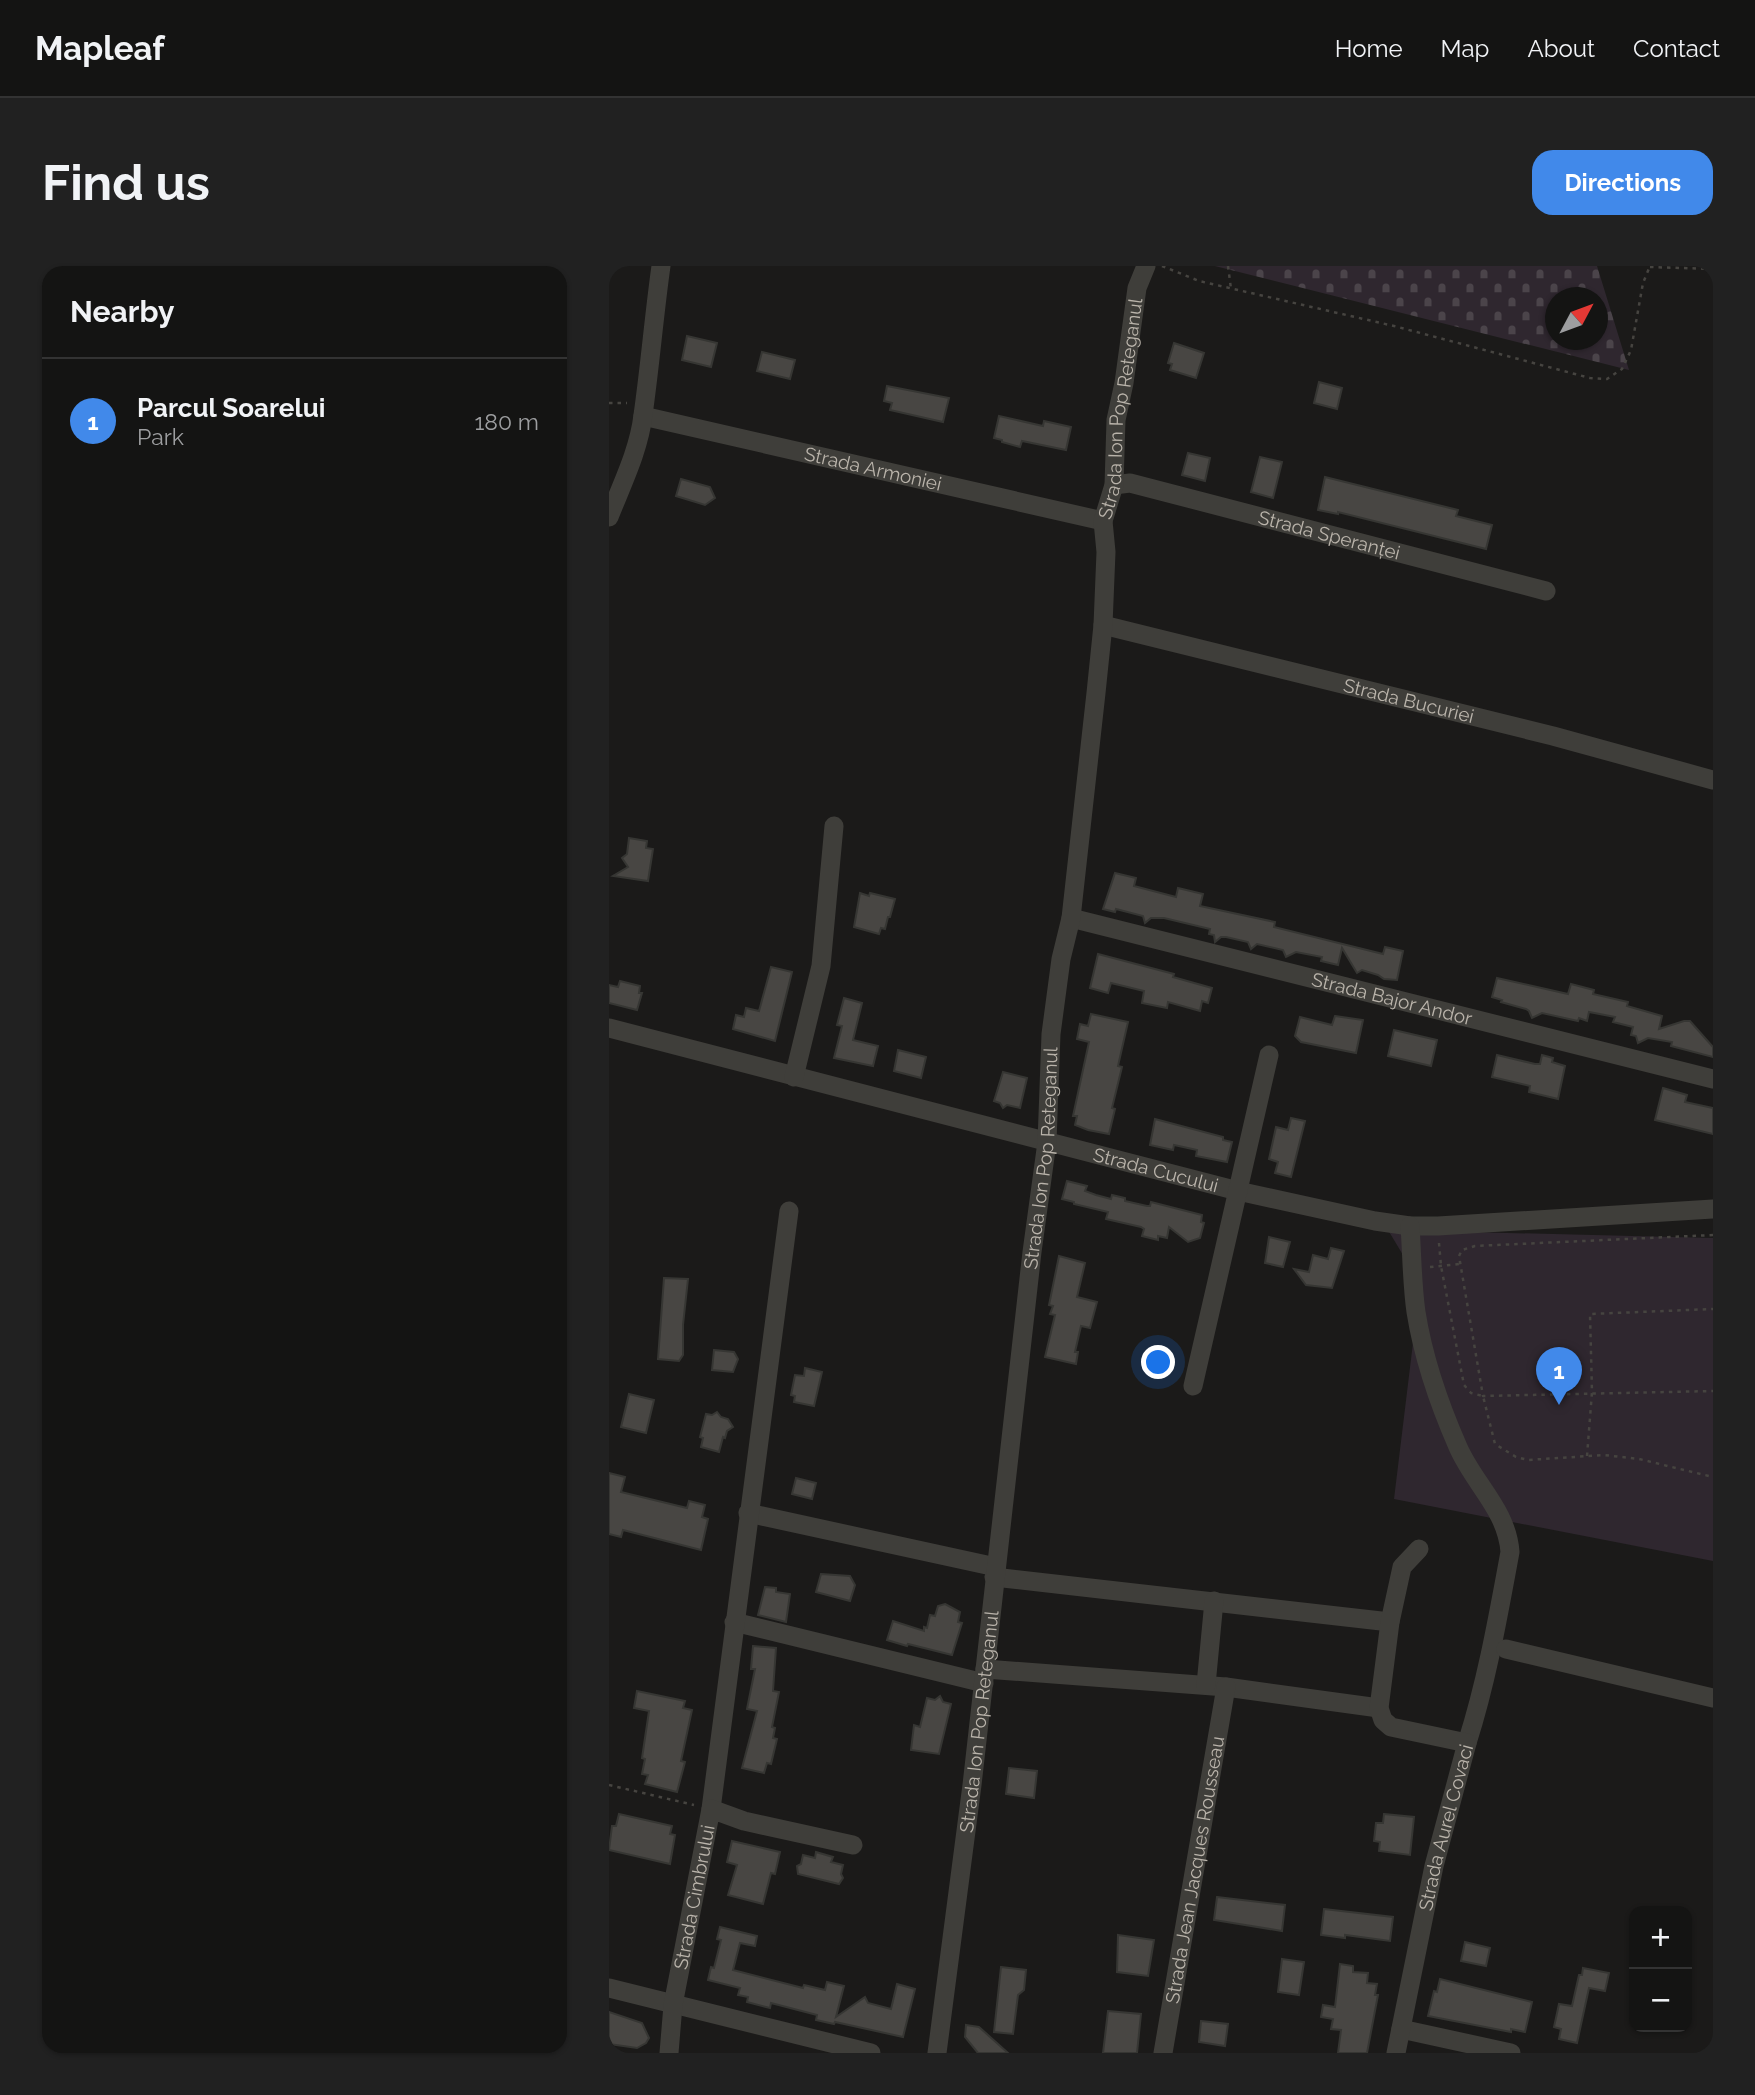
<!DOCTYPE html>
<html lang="en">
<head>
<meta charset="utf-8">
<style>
	:root { --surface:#141413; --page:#212121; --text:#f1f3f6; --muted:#9d9ea0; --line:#333; --accent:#4189ea }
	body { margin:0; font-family:Raleway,sans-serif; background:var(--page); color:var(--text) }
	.controls { position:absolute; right:21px; bottom:21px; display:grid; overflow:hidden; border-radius:14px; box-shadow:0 2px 5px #0004 }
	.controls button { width:63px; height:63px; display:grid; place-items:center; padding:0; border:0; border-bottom:2px solid var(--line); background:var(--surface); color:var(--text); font:35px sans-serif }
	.compass { position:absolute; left:936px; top:21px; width:63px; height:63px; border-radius:50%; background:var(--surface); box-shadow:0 2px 5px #0004; rotate:49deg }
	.you { position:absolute; left:550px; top:1097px; width:24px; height:24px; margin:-18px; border:5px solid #fff; border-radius:50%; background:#1a73e8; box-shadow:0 0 0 10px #1a73e833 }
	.badge { display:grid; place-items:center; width:46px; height:46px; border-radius:50%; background:var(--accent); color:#fff; font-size:23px; font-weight:700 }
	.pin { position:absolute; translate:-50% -58px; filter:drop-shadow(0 2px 4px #0008) }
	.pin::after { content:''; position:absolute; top:37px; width:24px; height:21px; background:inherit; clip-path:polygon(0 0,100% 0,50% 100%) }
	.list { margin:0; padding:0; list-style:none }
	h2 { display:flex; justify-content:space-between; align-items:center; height:91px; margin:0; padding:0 28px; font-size:30px }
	h2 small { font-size:23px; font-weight:400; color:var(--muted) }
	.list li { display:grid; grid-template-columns:46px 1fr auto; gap:21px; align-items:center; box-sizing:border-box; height:126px; padding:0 28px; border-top:2px solid var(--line) }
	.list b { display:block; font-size:26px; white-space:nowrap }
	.list p { margin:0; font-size:23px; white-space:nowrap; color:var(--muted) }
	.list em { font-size:23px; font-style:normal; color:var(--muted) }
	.map { position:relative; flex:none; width:1104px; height:1787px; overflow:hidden; border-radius:21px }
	header { display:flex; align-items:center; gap:42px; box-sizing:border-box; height:98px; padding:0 35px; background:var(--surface); border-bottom:2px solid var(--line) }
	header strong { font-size:33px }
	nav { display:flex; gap:38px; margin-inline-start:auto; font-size:24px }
	.intro { display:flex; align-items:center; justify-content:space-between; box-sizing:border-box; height:168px; padding:0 42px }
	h1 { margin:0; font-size:49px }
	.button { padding:18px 32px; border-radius:21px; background:var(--accent); color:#fff; font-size:24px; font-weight:700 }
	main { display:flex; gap:42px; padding:0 42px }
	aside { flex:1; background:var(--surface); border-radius:21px; box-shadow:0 2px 5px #0004 }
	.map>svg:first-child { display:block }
</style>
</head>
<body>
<header>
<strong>Mapleaf</strong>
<nav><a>Home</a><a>Map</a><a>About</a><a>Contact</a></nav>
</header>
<div class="intro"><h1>Find us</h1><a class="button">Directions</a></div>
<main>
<aside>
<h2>Nearby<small></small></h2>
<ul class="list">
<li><span class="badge">1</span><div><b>Parcul Soarelui</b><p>Park</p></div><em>180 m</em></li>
</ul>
</aside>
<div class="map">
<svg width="1104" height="1787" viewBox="0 0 1104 1787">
	<defs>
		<pattern id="cemetery-stones" width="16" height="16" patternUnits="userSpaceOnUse" patternTransform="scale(1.75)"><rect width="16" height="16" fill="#2f272f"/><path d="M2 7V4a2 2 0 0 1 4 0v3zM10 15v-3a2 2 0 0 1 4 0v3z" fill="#4b444a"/></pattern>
	</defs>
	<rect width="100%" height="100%" fill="#1b1a19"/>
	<path fill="url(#cemetery-stones)" fill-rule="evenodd" d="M606,0h382l32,104zM946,32h42v42h-42z"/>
	<path fill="#2f272f" d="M779,964l325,8v323l-319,-62 23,-189 -8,-45z"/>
	<g fill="#484643" stroke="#363633" stroke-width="2">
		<path d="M78,70l30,7 -6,24 -29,-7z"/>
		<path d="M565,77l30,10 -8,25 -26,-8 2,-6 -4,-1z"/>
		<path d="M153,86l33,8 -5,19 -33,-8z"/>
		<path d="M710,116l23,6 -5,21 -23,-6z"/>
		<path d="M278,120l62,12 -6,24 -53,-12 2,-7 -8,-2z"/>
		<path d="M390,150l44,10 1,-5 27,6 -5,23 -44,-9 -2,6 -18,-5v-2l-8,-2z"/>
		<path d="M579,187l22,5 -5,23 -23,-6z"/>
		<path d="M651,191l22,5 -9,36 -22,-6z"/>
		<path d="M716,211l133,33 -2,6 36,9 -6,24 -148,-37v2l-20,-4z"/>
		<path d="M72,213l29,8 5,11 -10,7 -29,-9z"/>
		<path d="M20,572l18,3 -1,7 7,1 -5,32 -35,-5 15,-9 -6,-9 5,-4z"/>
		<path d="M506,607l21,5 -2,8 42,11 2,-9 25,6 -3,12 75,16 -1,5 109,27 2,-7 18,4 -6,29 -13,-1 -6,-4 -16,-5 -5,3 -15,-25 -4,17 -17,-4 1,-4 -26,-5 -10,5 -3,-7 -26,-6 -6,5 -3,-7 -22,-5h-5l-6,5 -1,-7 -5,-1 1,-5 -46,-11h-13l-6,5 -2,-7 -27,-7 -1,3 -12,-3z"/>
		<path d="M251,627l9,3 1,-3 25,6 -5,18h-2l-3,12 -4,-1 -2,6 -25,-7z"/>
		<path d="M489,688l76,20 -1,3 39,11 -4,15 -6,-2 -2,10 -32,-9 -1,6 -25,-5 2,-12 -33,-8 -3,10 -18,-5z"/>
		<path d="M162,701l21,5 -17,69 -42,-12 3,-14 8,2 2,-9 13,3z"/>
		<path d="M888,712l71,16 3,-10 23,6 -1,4 35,8 -1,4 35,10 -3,13 25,-8h6l23,26v10l-42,-11 1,-4 -24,-4 -10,5 -2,-7 -5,-1 2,-8 -20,-5 2,-5 -26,-5 -2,9 -8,-3 -1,3 -36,-8 -10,5 -3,-7 -3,-2 -25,-7 1,-2 -10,-3z"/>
		<path d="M11,715l20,5 -1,7h3l-5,17 -28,-7v-18l9,2z"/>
		<path d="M235,732l18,5 -9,37 25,6 -5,20 -39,-8 8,-32 -5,-1z"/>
		<path d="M482,748l37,8 -10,44 4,1 -10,41 3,1 -6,25 -21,-4 -13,-5 2,-9h-4l16,-74 -12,-3 3,-15 8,2z"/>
		<path d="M726,750l28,4 -7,33 -55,-11 -6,-6 5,-19 32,8z"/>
		<path d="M785,764l43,10 -6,26 -43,-10z"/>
		<path d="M289,784l28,7 -5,21 -27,-7z"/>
		<path d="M888,789l38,9h5l2,-9 11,3 -1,4 13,4 -7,33 -29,-7 1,-6 -38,-9z"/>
		<path d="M394,806l24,6 -7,30 -13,-3 -4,3 -3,-5 -6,-2z"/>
		<path d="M1054,822l24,7 -2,7 28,6v26l-58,-14z"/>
		<path d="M682,852l14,3 -14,56 -16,-4 3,-11 -9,-3 7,-32 12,3z"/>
		<path d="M546,853l68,18v3l9,2 -5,20 -31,-6 1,-6 -23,-5 -1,5 -23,-5z"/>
		<path d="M458,915l20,5 -2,5 11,4 15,4 1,-4 13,3v3l22,5h3l1,-4 51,13 -1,7 3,1 -4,15 -12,4 -19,-15 -2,11 -9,-2v4l-16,-4 2,-7 -3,-2 -35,-8 2,-7 -34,-8v-2l-12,-3z"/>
		<path d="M660,971l21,5 -7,25 -18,-4z"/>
		<path d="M722,982l13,3 -12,37 -26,-3 -12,-16 15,3 4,-17 15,4z"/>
		<path d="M450,990l26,7 -8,34 20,5 -7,26 -9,-2 -6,26h3l-2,12 -31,-7 10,-42 -5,-1 3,-8 -4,-1z"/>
		<path d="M55,1012l24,1 -5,46v30l-4,6 -21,-2z"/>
		<path d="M105,1084l20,2 4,7 -5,13 -21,-2z"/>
		<path d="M196,1102l17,4 -8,34 -20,-4 1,-6 -4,-1 4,-20 9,1z"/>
		<path d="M20,1128l25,6 -8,33 -25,-6z"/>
		<path d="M108,1146l4,5 7,2 5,8 -6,4 -2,7 -2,-1 -4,15 -18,-5 2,-9 -3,-1 6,-23 6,1z"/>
		<path d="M0,1207l16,4 -4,15 66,16 2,-7 16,4 -3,12 6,2 -7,31 -78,-20 -2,7 -12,-3z"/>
		<path d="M187,1212l20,5 -4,16 -20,-5z"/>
		<path d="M212,1308l29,2 5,9 -5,16 -34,-9z"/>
		<path d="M156,1321l11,1v4l14,2 -4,28 -28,-7z"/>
		<path d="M336,1338l15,8 -2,10 4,1 -10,32 -44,-11 -1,2 -20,-6 6,-19 31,10v-4l3,1 3,-13 5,1 3,-10z"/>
		<path d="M144,1380l23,2 -3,43 6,1 -7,35 3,1 -2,10 4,1 -6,25 -4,-1 -3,10 -22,-5 15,-57 -10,-2 8,-40h-4z"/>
		<path d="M28,1425l48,10 -2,7 9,2 -11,51 4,1 -8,30 -32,-8 3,-9 -6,-1 3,-15 -3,-1 7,-47 -15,-3z"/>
		<path d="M331,1430l3,6 8,2 -12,50 -28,-4 3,-25 6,2 7,-29 8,2z"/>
		<path d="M400,1502l28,3 -3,27 -28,-4z"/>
		<path d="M10,1548l53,12 -2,8 5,1 -5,29 -61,-14 3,-24h4z"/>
		<path d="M775,1548l30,3 -4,38 -31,-4 1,-9 -6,-1 2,-18h7z"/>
		<path d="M123,1575l48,11 -5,22 -4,-1 -8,31 -35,-9 9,-30 -10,-3z"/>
		<path d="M207,1586l17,5 -2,5 12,3 -2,9 2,4 -4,6 -41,-10 -1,-8 4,-2 2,-9 12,3z"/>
		<path d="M608,1631l68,8 -3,26 -68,-11z"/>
		<path d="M715,1643l69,8 -3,24 -45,-6v3l-24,-3z"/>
		<path d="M111,1661l37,9 -2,10 -15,-3 -7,27 70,18 1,-3 21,5 2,-8 17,4 -8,31 29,-20 3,6 23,6 6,-25 18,5 -12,48 -68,-15 -1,2 -18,-4 1,-5 -46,-12 -1,5 -23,-6 1,-5 -10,-2 2,-7 -32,-8 3,-13 3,1 7,-28 -4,-1z"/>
		<path d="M509,1669l36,5 -6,36 -31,-4z"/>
		<path d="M856,1676l25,6 -4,18 -25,-5z"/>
		<path d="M673,1693l22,3 -5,33 -21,-3z"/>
		<path d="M731,1698l13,2v6l15,1 -1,10 10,1 -2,11h3l-11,58h-29l3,-23 -10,-1 2,-10 -12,-2 2,-12 12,2z"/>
		<path d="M392,1701l25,3 -2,20 -6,5 -5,39 -19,-2z"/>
		<path d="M974,1702l26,5 -4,18 -16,-3 -12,55 -18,-4 2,-10 -7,-2 5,-23 13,2 7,-31h3z"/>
		<path d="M831,1713l92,23 -7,30 -14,-3v3l-83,-16 6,-25 3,1z"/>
		<path d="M499,1745l33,3 -4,39h-34z"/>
		<path d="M0,1746l33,11 7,15 -3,5 -9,5 -28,-4z"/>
		<path d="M592,1755l27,3 -3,22 -26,-4z"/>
		<path d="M357,1759l13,2 29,26h-30l-13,-16z"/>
	</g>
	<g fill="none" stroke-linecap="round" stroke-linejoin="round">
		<g stroke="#464440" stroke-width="2.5" stroke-dasharray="3.5 5" stroke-linecap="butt">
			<path d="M553,0l37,15 195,45 196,52 17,1 15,-10 9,-19 12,-67 7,-17"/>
			<path d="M619,0l3,23"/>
			<path d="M1041,1l63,2"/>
			<path d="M0,137h18"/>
			<path d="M1104,969l-238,11 -13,4 -3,6 24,140 230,-5"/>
			<path d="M830,977l2,23 23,119 7,8 12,3 12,48 21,13 12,3 76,-5 35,4 74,18"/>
			<path d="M821,1001l30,-3"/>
			<path d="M978,1190l5,-64 -2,-78 123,-5"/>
			<path d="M0,1519l85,20"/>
		</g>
		<g stroke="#3f3e3a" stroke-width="19">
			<path id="s1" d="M34,150l460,105"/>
			<path id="s2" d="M505,219l16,-2 416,108"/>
			<path d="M0,251c13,-33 30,-67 34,-102 7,-49 11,-99 18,-149"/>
			<path id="s3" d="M494,359l450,111 160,44"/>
			<path id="s4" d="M462,652l642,161"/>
			<path id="s5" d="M0,762l629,163 137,30 35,5h28l275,-17"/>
			<path d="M185,811l27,-111 13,-140"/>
			<path d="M801,960c2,29 2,58 6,86 7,44 24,94 42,135 16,37 49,63 52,105 -12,65 -23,128 -43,191"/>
			<path d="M584,1120l76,-331"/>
			<path d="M139,1247l248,54"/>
			<path d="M385,1311l396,45"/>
			<path d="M125,1356l250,61"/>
			<path d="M897,1383l207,49"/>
			<path d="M376,1403l241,18 153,21"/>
			<path d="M597,1419l8,-84"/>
			<path d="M102,1543l78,-598"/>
			<path d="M0,1722l262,65"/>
			<path d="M792,1763l110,24"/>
			<path id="s6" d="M60,1787l4,-48 38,-196 33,12 109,24"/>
			<path id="s7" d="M328,1787l35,-268 60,-533 15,-110 4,-108 10,-75 10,-41 25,-225 7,-68 3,-73 -3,-31 11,-36 2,-65 8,-37 13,-95 9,-22"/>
			<path id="s8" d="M554,1787l63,-366"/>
			<path id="s9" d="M787,1787l38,-187 33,-123 -76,-16 -8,-7 -4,-12 11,-86 12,-55 17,-18"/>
		</g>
	</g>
	<g text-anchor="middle" stroke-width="7" stroke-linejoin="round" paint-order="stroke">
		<g font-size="19" fill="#bab4ab" stroke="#161514">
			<text dy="7" stroke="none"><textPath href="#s7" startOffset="1657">Strada Ion Pop Reteganul</textPath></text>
			<text dy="7" stroke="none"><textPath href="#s1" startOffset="236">Strada Armoniei</textPath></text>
			<text dy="7" stroke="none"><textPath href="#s2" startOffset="222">Strada Speranței</textPath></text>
			<text dy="7" stroke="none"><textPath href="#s3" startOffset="315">Strada Bucuriei</textPath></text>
			<text dy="7" stroke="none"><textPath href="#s4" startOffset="331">Strada Bajor Andor</textPath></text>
			<text dy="7" stroke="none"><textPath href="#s7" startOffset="901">Strada Ion Pop Reteganul</textPath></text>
			<text dy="7" stroke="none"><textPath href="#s5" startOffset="565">Strada Cucului</textPath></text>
			<text dy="7" stroke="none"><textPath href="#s7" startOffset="334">Strada Ion Pop Reteganul</textPath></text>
			<text dy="7" stroke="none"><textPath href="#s9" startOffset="231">Strada Aurel Covaci</textPath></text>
			<text dy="7" stroke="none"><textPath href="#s8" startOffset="186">Strada Jean Jacques Rousseau</textPath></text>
			<text dy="7" stroke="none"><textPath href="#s6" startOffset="158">Strada Cimbrului</textPath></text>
		</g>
	</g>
</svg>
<div class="controls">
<button>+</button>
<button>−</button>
</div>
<svg class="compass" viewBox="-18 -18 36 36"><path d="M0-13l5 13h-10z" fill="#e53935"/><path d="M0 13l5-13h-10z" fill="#9d9ea0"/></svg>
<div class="you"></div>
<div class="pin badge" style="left:950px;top:1139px">1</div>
</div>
</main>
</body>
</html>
